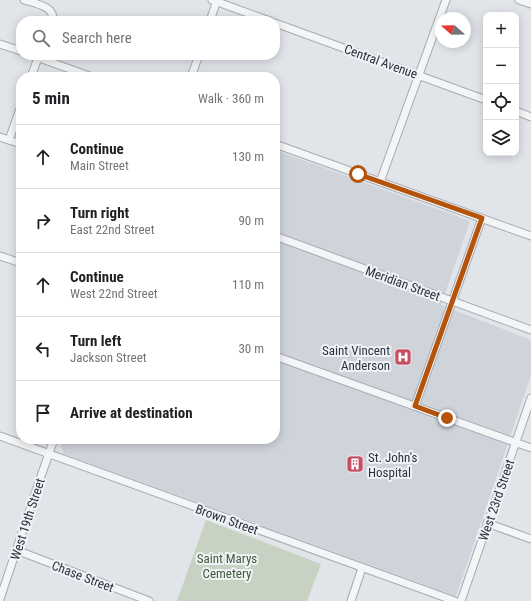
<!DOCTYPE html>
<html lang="en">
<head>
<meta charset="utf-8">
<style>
	:root { --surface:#fff; --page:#f2f2f2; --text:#202124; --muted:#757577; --line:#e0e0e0 }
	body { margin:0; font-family:"Roboto Condensed",sans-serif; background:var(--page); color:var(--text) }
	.controls { position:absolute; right:12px; top:12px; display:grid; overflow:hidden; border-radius:8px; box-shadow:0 2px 10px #0003 }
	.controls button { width:36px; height:36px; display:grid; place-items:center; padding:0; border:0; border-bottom:1px solid var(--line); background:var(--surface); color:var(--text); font:20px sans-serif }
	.compass { position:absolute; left:435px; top:12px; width:36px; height:36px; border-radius:50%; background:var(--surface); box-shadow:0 2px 10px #0003; rotate:290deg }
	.stop { position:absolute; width:12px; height:12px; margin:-9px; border:3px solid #b45309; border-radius:50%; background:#fff }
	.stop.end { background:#b45309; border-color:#fff; box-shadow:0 1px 4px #0008 }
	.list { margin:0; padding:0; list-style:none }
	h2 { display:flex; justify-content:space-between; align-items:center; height:52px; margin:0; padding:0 16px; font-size:17px }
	h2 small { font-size:13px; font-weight:400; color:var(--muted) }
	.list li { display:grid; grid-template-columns:26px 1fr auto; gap:12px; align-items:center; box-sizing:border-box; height:64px; padding:0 16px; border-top:1px solid var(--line) }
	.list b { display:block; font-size:15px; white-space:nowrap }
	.list p { margin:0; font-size:13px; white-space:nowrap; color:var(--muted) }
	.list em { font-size:13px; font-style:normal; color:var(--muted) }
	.icon { flex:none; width:22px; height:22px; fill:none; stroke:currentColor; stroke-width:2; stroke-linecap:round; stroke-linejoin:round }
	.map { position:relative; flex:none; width:531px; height:601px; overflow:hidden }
	.search { position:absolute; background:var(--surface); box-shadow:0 2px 10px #0003; left:16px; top:16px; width:264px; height:44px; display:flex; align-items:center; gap:10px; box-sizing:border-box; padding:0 14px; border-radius:16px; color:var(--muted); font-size:15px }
	.panel { position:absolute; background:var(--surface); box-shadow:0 2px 10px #0003; left:16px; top:72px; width:264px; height:372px; border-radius:16px }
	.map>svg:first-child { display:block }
</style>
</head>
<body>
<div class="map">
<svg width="531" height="601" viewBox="0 0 531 601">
	<rect width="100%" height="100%" fill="#e1e4e9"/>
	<path fill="#cfd3da" d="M275,150l195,71 -29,84 90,35v35l-75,221 -392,-142 -3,-8 2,-7h212z"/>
	<path fill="#c7d2c2" d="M206,520l115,44 -14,37h-130z"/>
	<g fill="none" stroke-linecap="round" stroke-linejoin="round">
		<g stroke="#a6abb3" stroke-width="9">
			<g id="minor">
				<path d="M24,0c10,3 33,7 28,21"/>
				<path d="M212,0l58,21"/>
				<path d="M519,0l12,4"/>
				<path d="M210,21l7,-21"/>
				<path d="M275,23l211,77"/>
				<path d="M0,44l21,7"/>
				<path d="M31,55l61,22"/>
				<path d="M31,77l8,-22"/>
				<path d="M191,77l8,-22"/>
				<path d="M516,111l15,6"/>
				<path d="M0,137l21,7"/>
				<path d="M9,140l12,-34"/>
				<path d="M275,144l256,92"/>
				<path d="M380,182l66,-182"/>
				<path d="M275,236l256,94"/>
				<path d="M0,256l21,7"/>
				<path d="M275,356l256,92"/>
				<path d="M415,406l67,-188"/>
				<path d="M0,436l455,165"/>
				<path d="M487,523l44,16"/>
				<path d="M16,550l133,51"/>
				<path d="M0,599l40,-120 14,-40"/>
				<path d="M351,601l11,-33"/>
				<path d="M461,601l70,-203"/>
			</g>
		</g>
		<use href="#minor" stroke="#f3f5f7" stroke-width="7"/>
	</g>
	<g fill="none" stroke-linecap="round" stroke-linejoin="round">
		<path stroke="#b45309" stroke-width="5" d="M358,174l124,44 -67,188 32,12"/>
	</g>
	<defs>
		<g id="hospital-square" transform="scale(0.9)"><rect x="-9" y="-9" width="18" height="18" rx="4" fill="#c74d62" stroke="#f0f3f6"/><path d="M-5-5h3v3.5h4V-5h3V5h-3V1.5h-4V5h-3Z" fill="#fff"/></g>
		<g id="building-square" transform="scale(0.9)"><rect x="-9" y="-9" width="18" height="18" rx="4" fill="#c74d62" stroke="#f0f3f6"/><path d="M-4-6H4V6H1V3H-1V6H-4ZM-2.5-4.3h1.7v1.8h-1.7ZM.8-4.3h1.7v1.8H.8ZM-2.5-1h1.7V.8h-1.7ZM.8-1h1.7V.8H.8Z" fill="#fff"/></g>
	</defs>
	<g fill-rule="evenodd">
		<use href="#hospital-square" x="403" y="357"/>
		<use href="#building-square" x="355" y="464"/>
	</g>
	<g text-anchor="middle" stroke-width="4" stroke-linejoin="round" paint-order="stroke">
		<g font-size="13" fill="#2a323f" stroke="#f0f3f6">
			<text transform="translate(381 61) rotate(20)" y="5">Central Avenue</text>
			<text transform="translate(403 283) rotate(20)" y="5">Meridian Street</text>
			<text transform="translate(496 500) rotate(-71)" y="5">West 23rd Street</text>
			<text transform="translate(27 519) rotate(-72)" y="5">West 19th Street</text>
			<text transform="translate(227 519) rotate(20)" y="5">Brown Street</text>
			<text transform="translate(83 576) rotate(21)" y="5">Chase Street</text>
		</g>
		<g font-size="13" fill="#2a323f" stroke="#f0f3f6" text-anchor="end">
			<text x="390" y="355">Saint Vincent<tspan x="390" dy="15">Anderson</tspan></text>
			<text x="368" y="462" text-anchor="start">St. John's<tspan x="368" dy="15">Hospital</tspan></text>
		</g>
		<g font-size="13" fill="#3f5a38" stroke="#f0f3f6">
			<text x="227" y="563">Saint Marys<tspan x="227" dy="15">Cemetery</tspan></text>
		</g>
	</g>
</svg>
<div class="controls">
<button>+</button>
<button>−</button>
<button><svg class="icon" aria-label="locate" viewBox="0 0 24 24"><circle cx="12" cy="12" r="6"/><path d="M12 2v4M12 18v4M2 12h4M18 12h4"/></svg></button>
<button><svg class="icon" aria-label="layers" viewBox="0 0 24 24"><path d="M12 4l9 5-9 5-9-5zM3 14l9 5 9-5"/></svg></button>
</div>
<svg class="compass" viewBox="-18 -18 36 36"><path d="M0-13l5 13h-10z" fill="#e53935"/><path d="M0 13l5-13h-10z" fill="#757577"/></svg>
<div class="stop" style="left:358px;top:174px"></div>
<div class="stop end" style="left:447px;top:418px"></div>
<div class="search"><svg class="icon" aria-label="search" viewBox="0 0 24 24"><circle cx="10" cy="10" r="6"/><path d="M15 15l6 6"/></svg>Search here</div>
<section class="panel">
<h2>5 min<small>Walk · 360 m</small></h2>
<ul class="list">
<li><svg class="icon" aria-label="ahead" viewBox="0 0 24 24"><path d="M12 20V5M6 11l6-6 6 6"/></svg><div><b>Continue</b><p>Main Street</p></div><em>130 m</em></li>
<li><svg class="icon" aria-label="right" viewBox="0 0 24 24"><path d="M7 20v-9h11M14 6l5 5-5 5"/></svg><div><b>Turn right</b><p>East 22nd Street</p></div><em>90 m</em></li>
<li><svg class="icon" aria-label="ahead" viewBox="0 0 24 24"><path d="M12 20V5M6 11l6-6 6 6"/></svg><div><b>Continue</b><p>West 22nd Street</p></div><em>110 m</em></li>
<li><svg class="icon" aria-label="left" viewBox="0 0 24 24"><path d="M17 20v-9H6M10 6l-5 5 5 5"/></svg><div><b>Turn left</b><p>Jackson Street</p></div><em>30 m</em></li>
<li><svg class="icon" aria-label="arrive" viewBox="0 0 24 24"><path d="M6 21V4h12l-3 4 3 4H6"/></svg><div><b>Arrive at destination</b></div></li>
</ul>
</section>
</div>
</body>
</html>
